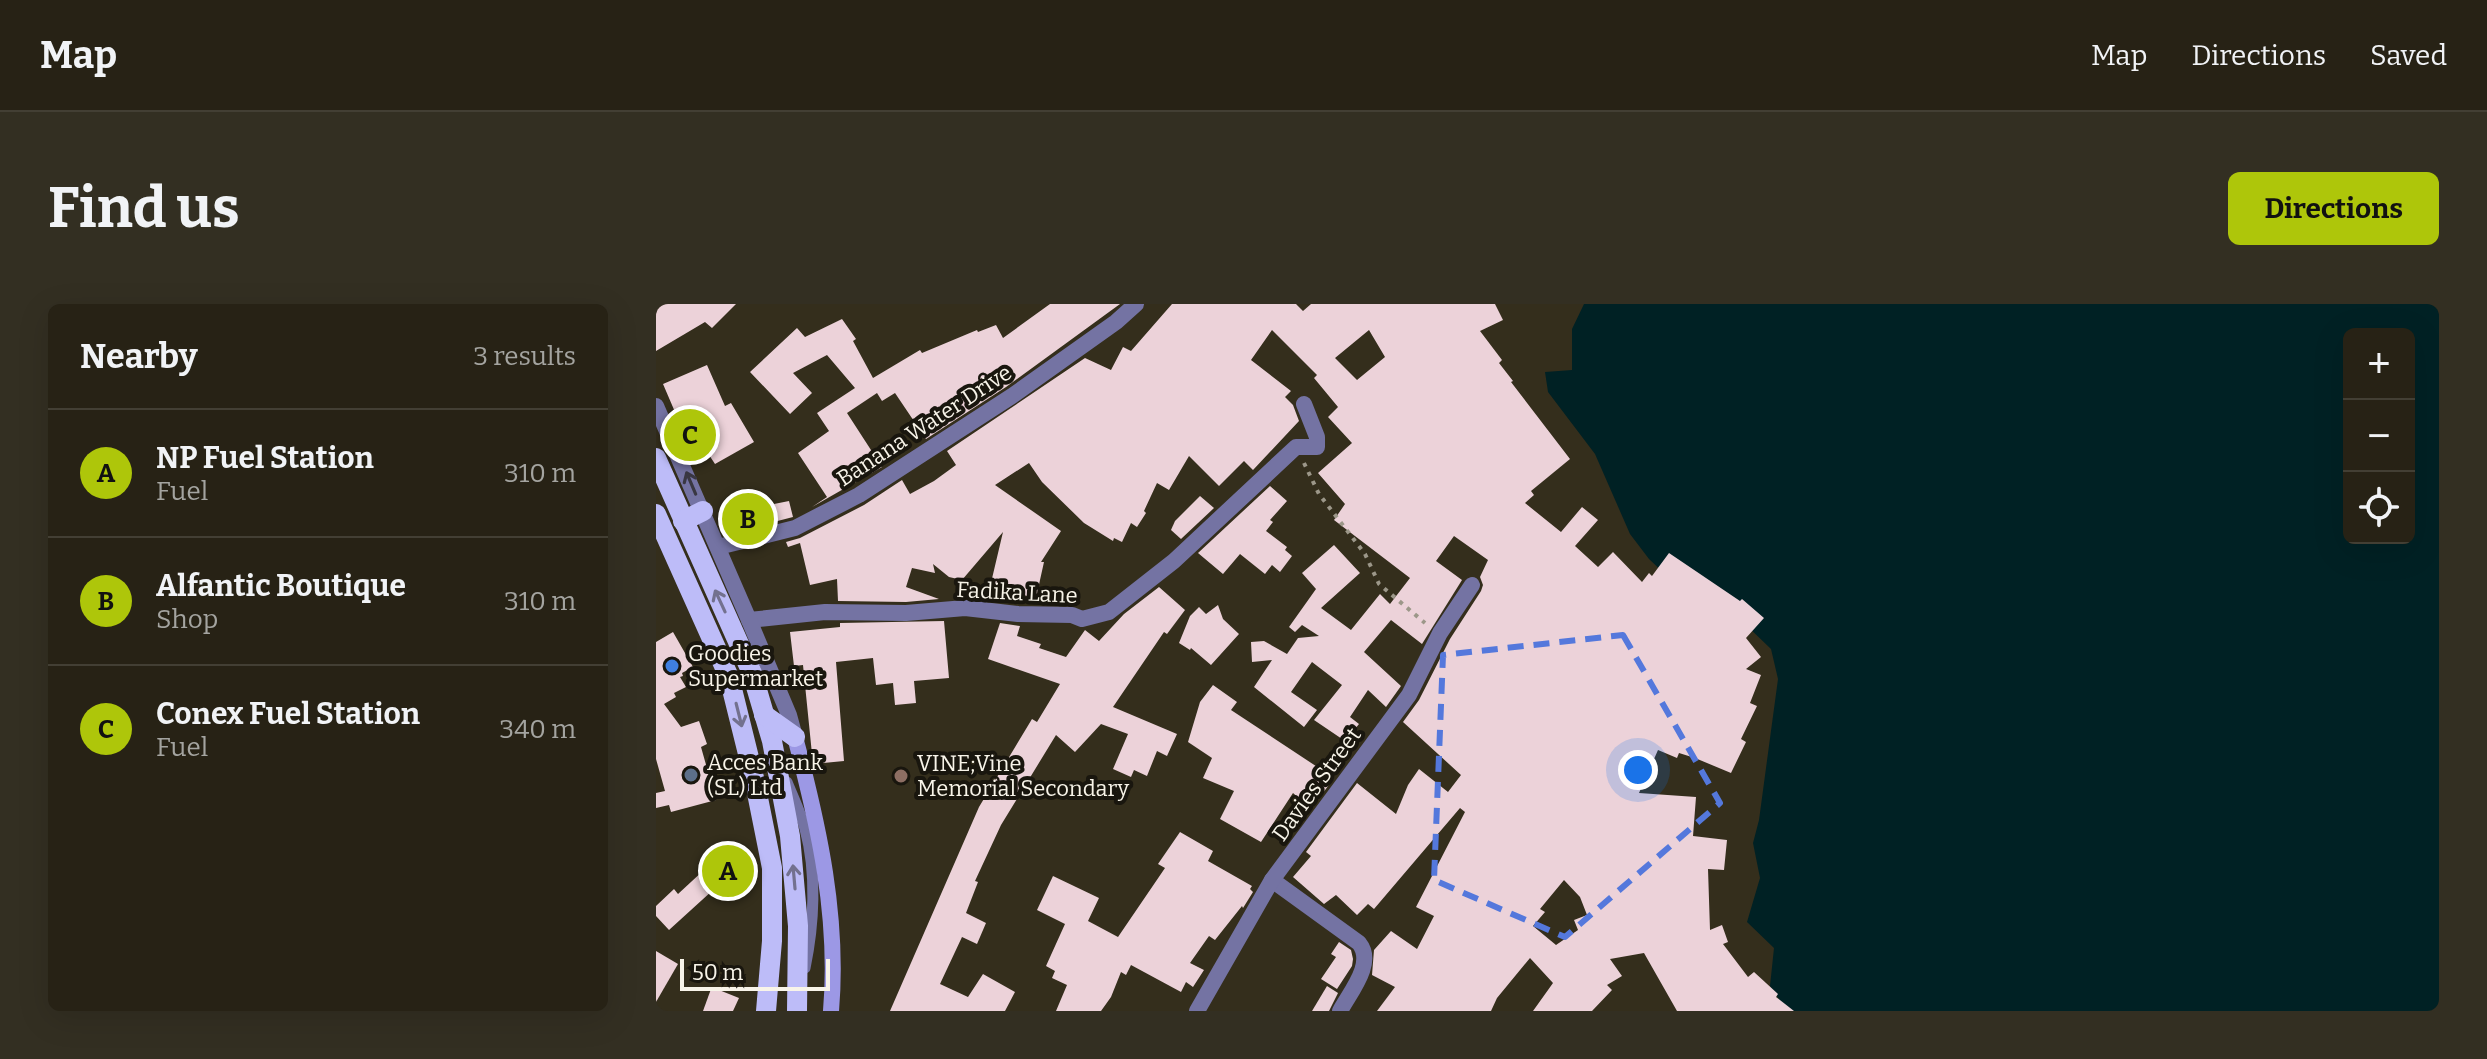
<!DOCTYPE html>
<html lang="en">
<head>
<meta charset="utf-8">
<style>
	:root { --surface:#272215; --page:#332f22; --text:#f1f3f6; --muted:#a4a4a0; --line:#433f34; --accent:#aec60a }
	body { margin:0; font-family:Bitter,serif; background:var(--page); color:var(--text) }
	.controls { position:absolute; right:24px; top:24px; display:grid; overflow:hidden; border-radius:12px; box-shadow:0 8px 32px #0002 }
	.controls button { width:72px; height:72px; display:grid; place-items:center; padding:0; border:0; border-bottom:2px solid var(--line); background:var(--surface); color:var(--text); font:40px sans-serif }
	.scale { position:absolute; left:24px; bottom:20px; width:150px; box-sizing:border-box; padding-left:8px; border:4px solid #f8f4e9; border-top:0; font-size:22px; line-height:28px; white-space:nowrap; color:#f8f4e9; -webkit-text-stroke:6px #19160e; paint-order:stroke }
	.you { position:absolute; left:982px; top:466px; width:28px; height:28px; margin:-20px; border:6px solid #fff; border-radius:50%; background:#1a73e8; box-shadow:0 0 0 12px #1a73e833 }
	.badge { display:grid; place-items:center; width:52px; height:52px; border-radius:50%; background:var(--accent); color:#111; font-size:26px; font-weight:700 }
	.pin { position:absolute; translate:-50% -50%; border:4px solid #fff; box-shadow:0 2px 8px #0006 }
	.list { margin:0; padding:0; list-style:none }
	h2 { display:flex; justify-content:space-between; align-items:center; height:104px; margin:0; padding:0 32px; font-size:34px }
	h2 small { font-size:26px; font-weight:400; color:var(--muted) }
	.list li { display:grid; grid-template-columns:52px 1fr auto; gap:24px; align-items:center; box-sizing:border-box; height:128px; padding:0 32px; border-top:2px solid var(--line) }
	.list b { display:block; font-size:30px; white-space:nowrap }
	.list p { margin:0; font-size:26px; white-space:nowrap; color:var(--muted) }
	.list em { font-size:26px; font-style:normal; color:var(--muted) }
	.icon { flex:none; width:44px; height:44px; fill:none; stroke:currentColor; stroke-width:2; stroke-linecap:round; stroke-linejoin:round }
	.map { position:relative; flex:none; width:1783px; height:707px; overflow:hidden; border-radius:12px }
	header { display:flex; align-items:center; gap:48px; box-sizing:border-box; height:112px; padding:0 40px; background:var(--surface); border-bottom:2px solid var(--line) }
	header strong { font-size:38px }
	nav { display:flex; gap:44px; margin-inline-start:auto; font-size:28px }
	.intro { display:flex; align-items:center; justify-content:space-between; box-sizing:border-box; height:192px; padding:0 48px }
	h1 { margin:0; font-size:56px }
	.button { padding:20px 36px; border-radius:12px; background:var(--accent); color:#111; font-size:28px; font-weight:700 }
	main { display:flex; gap:48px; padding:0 48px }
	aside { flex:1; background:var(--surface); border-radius:12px; box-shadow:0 8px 32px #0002 }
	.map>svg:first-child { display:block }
</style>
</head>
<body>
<header>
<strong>Map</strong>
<nav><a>Map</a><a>Directions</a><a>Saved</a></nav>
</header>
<div class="intro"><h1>Find us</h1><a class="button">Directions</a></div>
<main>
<aside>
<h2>Nearby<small>3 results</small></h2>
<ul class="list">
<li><span class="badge">A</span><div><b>NP Fuel Station</b><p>Fuel</p></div><em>310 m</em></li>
<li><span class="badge">B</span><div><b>Alfantic Boutique</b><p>Shop</p></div><em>310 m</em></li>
<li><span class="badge">C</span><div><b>Conex Fuel Station</b><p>Fuel</p></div><em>340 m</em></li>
</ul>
</aside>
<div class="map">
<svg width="1783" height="707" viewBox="0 0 1783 707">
	<rect width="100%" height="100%" fill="#342e1c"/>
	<path fill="#002124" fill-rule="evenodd" d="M928,0h855v707h-652l-17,-25 4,-38 -27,-26 13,-44 -7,-35 6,-23 19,-141 -7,-30 -26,-25 -57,-28 -39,-37 -19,-25 -35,-80 -47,-62 -3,-20 27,-2v-41zM1693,30h60v204h-60z"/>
	<g fill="#ecd2d9" fill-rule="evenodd">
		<path d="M7,0h73l-24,24 -7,-6 -49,29v-43z"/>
		<path d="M394,0h70l-114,83 -80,52 -31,-46 -13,8 -5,-8 -30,20 35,54 -70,40 15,-10 -29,-44 31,-22 -12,-18 38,-25 -28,-33 -34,18 19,20 -22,21 -40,-42 47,-44 8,9 37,-18 14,20 -3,2 20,37 47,-28 2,3 55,-23 1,2 18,-7 7,13z"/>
		<path d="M516,0h124l7,7 8,-7h184l8,16 -23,11 22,29 -3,3 14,18 -2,1 59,77 -39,32 3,4 -9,8 36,29 21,-25 16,13 -23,26 23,21 15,-15 29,30 7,-9 3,3 17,-23 71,48 2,-2 22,19 -18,20 15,19 -15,12 15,6 -11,28 7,3 -16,33 5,3 -15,31 -36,-15 -16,-5 -2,5 -19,-8 -19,43 57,4 -3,39 34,4 -3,30 -16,-1 2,61 12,-5 6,17 -5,2 25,33 6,-5 24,22 -2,3 18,14h-117l-33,-58 -34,6 12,17 -15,9 5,5 -20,21h-59l20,-28 -23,-25 -33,40 -6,13h-114l18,-24 -23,-12 2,-25 17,-19 26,18 17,-33 -18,-9 49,-95 -5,-4 -86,101 -6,-5 -11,11 -21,-20 -12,9 -31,-27 18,-21 -5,-4 51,-69 39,31 12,-29 11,-16 29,23 13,-17 -58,-53 16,-22 31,-61 31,-48 2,-6 -3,-8 8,-17 -34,-24 -18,25 26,19 -40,64 -31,-24 -27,32 37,34 -15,21 -18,-17 -18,27 9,7 -14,17 -31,-21 28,-35 -30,-23 -21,30 26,18 -13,17 -50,-40 18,-27 -20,2 -1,-20 13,-1 23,13 11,-16 21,-2 -17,-11 -7,7 -6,-5 27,-38 -14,-16 32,-28 26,28 -39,35 30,22 29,-36 10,10 20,-26 -76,-58 11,-16 -27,-31 34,-30 -24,-26 10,-10 -24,-29 3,-3 -45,-45 -21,30 40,31 -6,6 8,8 6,16 -46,49 -9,-9 -25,25 -30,-30 -20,34 -12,-7 -13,28 2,2 -9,14 -6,-4 -9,19 -8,-4 -1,3 -29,-18 -42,-41 -13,-19 -34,22 66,46 -20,31h3l-8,36 -46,-11 13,-55 -41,48 -13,-3 -16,-13 2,9 -23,-5 -6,19 33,12 -33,3 -68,-1 -1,-22 -27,6 -10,-42 -12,4 -2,-5 14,-4 64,-33 38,-25 8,14 24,-13 22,-16 -9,-14 138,-93 26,12 12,-23 8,4zM713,26l16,27 -28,23 -22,-22zM908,576l16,17 7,18 -13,5 4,10 -22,15 -23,-19 12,-14 -5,-3z"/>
		<path d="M51,61l18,41 6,-3 23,39 -39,22 -35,-53 -5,1 -12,-28z"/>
		<path d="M614,182l17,15 -17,19 3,2 -7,9 21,16 -2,3 7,6 -12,16 -8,-7 -7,9 -25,-20 -17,20 -25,-21z"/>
		<path d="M544,192l14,12 -33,31 -10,-9 4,-9z"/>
		<path d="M133,197l4,16 -59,15 -2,-18 43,-5 -1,-5z"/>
		<path d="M503,283l26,23 -18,24 -3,-2 -51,75 64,27 -10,22 -10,-5 -10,25 -13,-6 -3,7 -18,-8 15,-35 -27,-10 -26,28 -19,-17 -55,90 -26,56 3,1 -12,31 20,10 -9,21 -15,-7 -22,47 28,13 15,-23 32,18 -10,19h-115l89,-204 53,-88 5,3 23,-38 -72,-25 12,-36 20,3 -3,10 24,8 -2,4 27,9 19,-27 14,11 25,-27z"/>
		<path d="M562,301l5,14 16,15 -28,31 -20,-17 -1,2 -11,-7 11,-27 9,-9 7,7z"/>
		<path d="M288,317l5,57 -35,3 2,22 -21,2 -2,-22 -17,2 -3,-27 -37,4 8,99 -31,3 -10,-99 -9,1 -4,-34 50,-5v-4z"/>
		<path d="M17,328l20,35 -11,6 1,3 -3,1 6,10 -12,6 2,4 -12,7 17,23 18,-6 8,23 -6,3 15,53 -45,12 -2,-7 -13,3v-15l9,-2 -9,-32v-117z"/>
		<path d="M557,381l24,17 -6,8 103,68 -23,31 -18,-16 -32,49 -41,-23 14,-28 -31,-13 9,-20 -24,-16 12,-40z"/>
		<path d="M524,528l33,19 -5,10 44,25 -2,3 3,3 -10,16 -1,-2 -27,34 -6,-4 -19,27 14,7 -11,17 -7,-5 -5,10 -50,-27 -5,10 -5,-3 -10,25 -10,14h-45l11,-26 -15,-7 3,-7 -9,-5 19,-42 -28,-14 16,-34 46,22 -11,23 30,16 47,-69 -7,-4z"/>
		<path d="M75,541l15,15 -77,70 -13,-14v-10l18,-17 4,5z"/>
		<path d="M683,638l12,8 2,9 -1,7 -15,23 -16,-10 15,-22 -5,-3z"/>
		<path d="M0,647l22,13 -22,38z"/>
		<path d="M671,682l11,7 -9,18h-17z"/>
		<path d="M58,684l25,10 -6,13h-30l8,-22z"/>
	</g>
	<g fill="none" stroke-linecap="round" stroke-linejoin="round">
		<path stroke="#9c9789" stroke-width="4" stroke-dasharray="4 6" stroke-linecap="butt" d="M648,159l15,31 46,60 14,30 46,39"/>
		<path stroke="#7473a3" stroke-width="11" d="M131,478c6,15 14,31 18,47 12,44 9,96 0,139"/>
		<g stroke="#7473a3" stroke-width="16">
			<path d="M62,243l77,-19 64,-33 153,-99 104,-74 20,-18"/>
			<path d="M93,316l76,-8 81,1 59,-5 53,6 54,1 10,4 27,-7 65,-51 122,-114h21v-10l-13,-33"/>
			<path d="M616,576l87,63c16,20 -8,48 -19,68"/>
			<path d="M541,707l75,-131 137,-185 31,-62 32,-48"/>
		</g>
		<path stroke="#7473a3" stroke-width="16" d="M0,102l93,214 40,95 6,22"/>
		<path stroke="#9c98e5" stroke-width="16" d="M139,433c24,90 44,180 36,274"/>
		<g stroke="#bdbcf8" stroke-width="20">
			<path d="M0,154l96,215 20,68 18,95 8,90 -1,85"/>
			<path d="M0,210l73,163 25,101 18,90v73l-6,70"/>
			<path d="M27,217l20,-10"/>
			<path d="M108,411l31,22"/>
		</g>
	</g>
	<defs><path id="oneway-shaft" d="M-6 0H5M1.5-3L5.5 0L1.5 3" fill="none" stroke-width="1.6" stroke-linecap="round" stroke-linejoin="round" transform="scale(2)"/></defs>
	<use stroke="#393742" href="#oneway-shaft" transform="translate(35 179) rotate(-113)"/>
	<g stroke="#73718f">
		<use href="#oneway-shaft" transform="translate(64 297) rotate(-115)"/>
		<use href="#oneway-shaft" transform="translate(83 411) rotate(76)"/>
		<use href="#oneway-shaft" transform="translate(138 573) rotate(-95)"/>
	</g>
	<path fill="none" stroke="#5478dc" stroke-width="6" stroke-dasharray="16 10" stroke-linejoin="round" d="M967,331l97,168 -155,134 -131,-57 9,-225z"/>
	<circle fill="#3f7fe0" stroke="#19160e" stroke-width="3" cx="16" cy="362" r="8"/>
	<circle fill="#5c6f8a" stroke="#19160e" stroke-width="3" cx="35" cy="471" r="8"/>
	<circle fill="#8d6e63" stroke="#19160e" stroke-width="3" cx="245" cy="472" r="8"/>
	<g text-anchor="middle" stroke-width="8" stroke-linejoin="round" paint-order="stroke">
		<g font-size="22" fill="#f8f4e9" stroke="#19160e">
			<text transform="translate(268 121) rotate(-33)" y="8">Banana Water Drive</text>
			<text transform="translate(361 288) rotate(3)" y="8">Fadika Lane</text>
			<text transform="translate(660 480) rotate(-54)" y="8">Davies Street</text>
		</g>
		<g font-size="22" fill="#f8f4e9" stroke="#19160e" text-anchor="start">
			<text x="32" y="357">Goodies<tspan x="32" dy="25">Supermarket</tspan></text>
			<text x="51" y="466">Acces Bank<tspan x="51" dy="25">(SL) Ltd</tspan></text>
			<text x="261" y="467">VINE;Vine<tspan x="261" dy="25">Memorial Secondary</tspan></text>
		</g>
	</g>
</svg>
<div class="controls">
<button>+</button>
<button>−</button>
<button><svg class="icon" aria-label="locate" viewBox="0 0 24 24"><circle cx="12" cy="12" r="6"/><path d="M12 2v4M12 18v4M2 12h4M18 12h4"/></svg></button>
</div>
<div class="scale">50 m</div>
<div class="you"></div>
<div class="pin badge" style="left:72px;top:567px">A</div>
<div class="pin badge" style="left:92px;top:215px">B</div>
<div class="pin badge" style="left:34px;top:131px">C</div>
</div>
</main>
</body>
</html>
